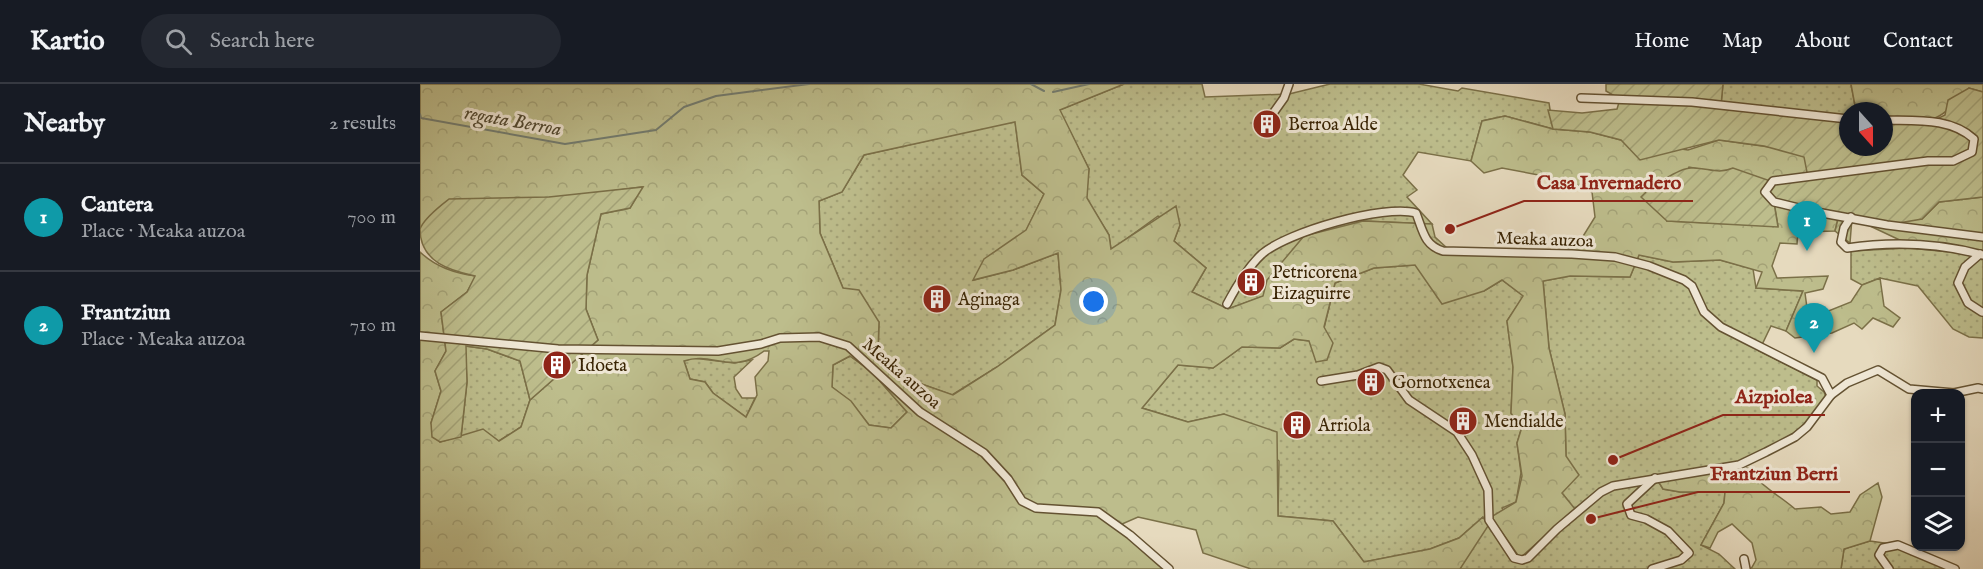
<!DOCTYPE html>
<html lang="en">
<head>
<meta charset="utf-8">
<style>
	:root { --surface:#171b24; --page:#242831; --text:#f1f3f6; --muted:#9ea1a6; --line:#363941; --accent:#c59692 }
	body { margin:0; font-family:"IM FELL English",serif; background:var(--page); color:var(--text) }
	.controls { position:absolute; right:18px; bottom:18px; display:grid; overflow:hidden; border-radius:12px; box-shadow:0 2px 4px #0004 }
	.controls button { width:54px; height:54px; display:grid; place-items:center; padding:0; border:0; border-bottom:2px solid var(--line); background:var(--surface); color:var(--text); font:30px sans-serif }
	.compass { position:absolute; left:1419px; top:18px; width:54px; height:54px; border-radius:50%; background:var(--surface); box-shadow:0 2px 4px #0004; rotate:159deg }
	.you { position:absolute; left:674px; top:218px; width:21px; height:21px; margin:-15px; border:4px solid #fff; border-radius:50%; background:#1a73e8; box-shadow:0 0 0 9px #1a73e833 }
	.badge { display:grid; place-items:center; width:39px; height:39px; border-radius:50%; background:var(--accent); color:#fff; font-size:20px; font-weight:700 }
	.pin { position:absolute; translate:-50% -50px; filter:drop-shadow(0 2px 3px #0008) }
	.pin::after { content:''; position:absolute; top:32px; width:21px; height:18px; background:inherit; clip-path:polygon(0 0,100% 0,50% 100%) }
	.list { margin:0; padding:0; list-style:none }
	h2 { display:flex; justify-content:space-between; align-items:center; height:78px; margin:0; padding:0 24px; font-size:26px }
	h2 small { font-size:20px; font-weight:400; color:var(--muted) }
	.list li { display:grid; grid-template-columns:39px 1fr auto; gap:18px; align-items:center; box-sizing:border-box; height:108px; padding:0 24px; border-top:2px solid var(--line) }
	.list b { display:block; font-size:22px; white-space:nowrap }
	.list p { margin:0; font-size:20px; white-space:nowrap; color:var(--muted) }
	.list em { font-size:20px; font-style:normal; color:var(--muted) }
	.icon { flex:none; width:33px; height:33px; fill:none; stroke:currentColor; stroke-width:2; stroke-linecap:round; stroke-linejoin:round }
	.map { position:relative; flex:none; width:1563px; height:485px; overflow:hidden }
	header { display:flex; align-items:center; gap:36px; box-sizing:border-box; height:84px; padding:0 30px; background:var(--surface); border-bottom:2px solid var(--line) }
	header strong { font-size:28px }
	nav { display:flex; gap:33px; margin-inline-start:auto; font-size:21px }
	.search { width:420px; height:54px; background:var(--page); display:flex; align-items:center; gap:15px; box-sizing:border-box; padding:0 21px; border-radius:33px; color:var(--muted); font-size:22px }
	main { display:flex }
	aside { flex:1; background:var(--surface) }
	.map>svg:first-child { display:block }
</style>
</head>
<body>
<header>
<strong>Kartio</strong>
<div class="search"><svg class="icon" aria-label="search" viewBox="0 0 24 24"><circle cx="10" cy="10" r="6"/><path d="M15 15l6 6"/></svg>Search here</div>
<nav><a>Home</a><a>Map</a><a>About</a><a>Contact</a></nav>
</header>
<main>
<aside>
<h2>Nearby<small>2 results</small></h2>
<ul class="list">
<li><span class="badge" style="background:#0f9aa8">1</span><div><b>Cantera</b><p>Place · Meaka auzoa</p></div><em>700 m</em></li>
<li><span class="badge" style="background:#0f9aa8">2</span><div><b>Frantziun</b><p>Place · Meaka auzoa</p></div><em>710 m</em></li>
</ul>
</aside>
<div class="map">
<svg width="1563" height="485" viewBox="0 0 1563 485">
	<defs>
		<pattern id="grass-dots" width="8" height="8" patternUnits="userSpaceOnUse" patternTransform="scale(1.5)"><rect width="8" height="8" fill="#bdbd8c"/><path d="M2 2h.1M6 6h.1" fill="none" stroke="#a3a277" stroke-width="1.8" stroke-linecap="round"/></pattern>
		<pattern id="forest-crowns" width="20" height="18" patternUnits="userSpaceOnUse" patternTransform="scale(1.5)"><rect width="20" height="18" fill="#bdbd8c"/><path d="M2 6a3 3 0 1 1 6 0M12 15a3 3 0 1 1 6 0" fill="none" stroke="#a3a277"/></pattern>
		<pattern id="garden-furrows" width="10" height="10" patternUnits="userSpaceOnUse" patternTransform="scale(1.5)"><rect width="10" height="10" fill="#bdbd8c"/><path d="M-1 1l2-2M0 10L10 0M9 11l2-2" fill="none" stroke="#a3a277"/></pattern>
	</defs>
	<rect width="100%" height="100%" fill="#e6dabe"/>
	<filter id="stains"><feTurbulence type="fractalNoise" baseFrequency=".00333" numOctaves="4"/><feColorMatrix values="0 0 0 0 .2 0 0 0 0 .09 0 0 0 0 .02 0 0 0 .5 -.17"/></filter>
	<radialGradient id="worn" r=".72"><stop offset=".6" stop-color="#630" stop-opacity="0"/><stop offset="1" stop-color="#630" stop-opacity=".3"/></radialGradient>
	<g fill="url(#grass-dots)" stroke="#7b7048" stroke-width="1.5">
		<path d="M704,0h78l3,13 84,-3 41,-10h89l39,7 4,-3 87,15 4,26 -48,-13 -23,5 -11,40 -53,-9 -15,23 14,15 -10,7 25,27 -69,-3 -99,75 -36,13 -36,-17 14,-24 -32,-27 6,-16 -22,-9 -47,34 -2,-15 -23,-37 3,-29 -30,-59z"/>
		<path d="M1303,0h128l5,27h-8v8l-127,-14z"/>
		<path d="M595,37l7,54 22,19 -18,37 -41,28 -11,21 39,-10 45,-17 3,37 -6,35 -58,42 -45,28 -39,-14 -35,-29 1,-30 -36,-34 -23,-55 -1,-32 23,-9 22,-37z"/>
		<path d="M1488,164l53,5 22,7v78l-14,-1 -16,-8 -35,-43 -38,-8 -18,7 -11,-6v-28z"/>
		<path d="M1219,171l34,7 47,-2 33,9 3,19 47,3 -17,40 -15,-5 -12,25 58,29v6l7,6 2,5c-16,28 -57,58 -87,67 -26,8 -56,9 -83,13l7,12 17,3h45l-1,11 -23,42 18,9 16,15h-275l23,-52 -24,21 -29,11 -66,13 -31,-41 -55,-5 1,-55 -55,-47 -36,8 -46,-14 36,-43 35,3 29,-21 38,1 14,-9 16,2 6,20 19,-78 39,-15 41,-3 69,26 18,-11 22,16 -17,25 6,46 -2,46 10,17 -4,13 4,30 -5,29 -14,6 29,43 44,-41 -13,-17 4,-37 -1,-42 -16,-66 -6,-67 27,-5 60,1z"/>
		<path d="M45,262l22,3 33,12 10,39 -9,27 -22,14 -38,-4 6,-55z"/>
		<path d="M430,272l22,16 35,40 -16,16 -22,-3 -18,-23 -19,-15 1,-22z"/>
		<path d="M273,274l41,5 18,-3 -18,17 2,12 6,9h13l-9,19 -33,-24 -8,-11 -15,-3 -6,-18z"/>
		<path d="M1450,457l28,4 56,24h-113l3,-20z"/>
	</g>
	<g fill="url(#forest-crowns)" stroke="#7b7048" stroke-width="1.5" fill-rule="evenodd">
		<path d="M0,0h704l-64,26 29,59 -2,29 22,37 2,14 65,-43 4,19 -6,16 32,27 -14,24 36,17 35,-13 4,-16 37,-44 59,-15 69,3 3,13 12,11 117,4 18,-14 13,-21 -3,-25 -27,-12 -63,-12 -18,5 -13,-12 11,-40 23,-5 48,13 37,3 31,8 67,10 31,-10 64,9 22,7 3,20 -35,6 -84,-15 -22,54 111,5 -4,-24 64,17 -3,12 -37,1 -1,12 -17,-1 -8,23 5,12 51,-2 -5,13 -18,4 3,22 13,-1 30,-12 11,-17 18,-7 4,28 16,12 -7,9 -20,-9 -11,11 -8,-6 -22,10 -37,5 -9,-7 17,-40 -47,-3 6,-16 -42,-12 -47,2 -34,-7 -9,22 -60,-1 -27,5 6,67 16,66 1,42 13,19 -17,18 13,16 -55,49 -29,-41 25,-15 6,-26 -5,-33 4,-13 -10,-17 2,-46 -6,-46 16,-25 -21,-16 -18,11 -42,13 -27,-39 -41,3 -39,15 -11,44 9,16 -6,17 -11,2 -7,-21 -15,-2 -14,9 -38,-1 -29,21 -35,-3 -36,43 46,14 36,-8 53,18 1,84 55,5 31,41 66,-13 29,-11 24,-21 5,9 -28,43h-209l-48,-16 -7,-23 -58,-13 -16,7 49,45h-751v-317c16,15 34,21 56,24l-9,16 -26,20 5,39 -11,20 6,20 -10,32 9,19 43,-13 16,12 22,-14 9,-27 68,-60 -12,-31 1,-34 14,-61 29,-6 12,-21 -211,28 -11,14zM595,38l7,53 22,19 -18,36 -42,29 -11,21 40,-10 45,-17 3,37 -6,35 -58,42 -44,28 -40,-14 -35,-29 1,-30 -20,-32 -16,-2 -23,-55 -1,-32 23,-9 22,-37zM344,267h5l-1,10 -13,16 2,18 -11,22 -33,-24 -8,-11 -15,-3 -6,-18c29,-10 47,15 80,-10zM430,272l22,16 35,40 -16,16 -22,-3 -18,-24 -19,-14 1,-22z"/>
		<path d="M1431,0h132v8l-14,-4c-35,39 -35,33 -85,32v-9h-28z"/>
		<path d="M1563,113v58l-77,-12 -55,-26 71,2 17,-17z"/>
		<path d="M1320,383l11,2v4c13,15 29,23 44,36l26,-2 10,7 19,-2 10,-17 18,-12 4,14 -12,44 -26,8 -3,20h-90l5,-9 -4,-17 -20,-19 -14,8 -8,16 -9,-3 23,-42 1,-11h-45l-17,-3 -5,-8z"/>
	</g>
	<g fill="url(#garden-furrows)" stroke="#7b7048" stroke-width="1.5">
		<path d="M1186,0h117l-2,21 127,14v28h36v-27l49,1 12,-6 3,-15 21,-12 14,4v105l-44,5 -17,17 -35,6 -35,-7 -2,25 -15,-12 3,-12 -64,-16 4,24 -111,-6 -26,-24c8,-9 38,-29 50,-29 16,-1 26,7 42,0l40,14 35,-5 -4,-20 -40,-11 -45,-6 -79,20 -19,-20 -31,-8 -37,-3 -5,-19 34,3 35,-4 3,-10 -14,-8z"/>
		<path d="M223,103l-13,21 -29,6 -14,61 -1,34 12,31 -68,60 -10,-39 -33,-12 -21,-3 1,36 -6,55 -21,5 -8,-5 -1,-14 10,-32 -6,-20 11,-20 -5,-39 26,-20 8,-16c-23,-5 -55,-13 -55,-47 4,-11 20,-23 29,-30l100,-2z"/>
	</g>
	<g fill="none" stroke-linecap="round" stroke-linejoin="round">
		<g stroke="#737d71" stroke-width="2">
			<path d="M611,0l13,7"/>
			<path d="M633,8l36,-8"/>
			<path d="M0,30l1,4 144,26 91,-14 28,-23 32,-11 93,-12"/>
		</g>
		<g stroke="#645232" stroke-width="10">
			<g id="street">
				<path d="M1161,14l111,4 156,17"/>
				<path d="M854,28l10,-14 5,-14"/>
				<path d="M1464,36c31,1 66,-3 90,19l-2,13 -19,9h-25l-155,20 -8,11 9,10 37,9 76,14 96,12"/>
				<path d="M1431,133l-7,11 -3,14 6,6c47,-7 91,-5 136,7"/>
				<path d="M1560,170l-15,13 -7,16 10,20 14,9"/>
				<path d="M807,220c9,-17 21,-37 35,-50 25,-22 122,-50 154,-41 7,18 8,32 27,38l129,3 43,3 34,9 35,14 8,6 12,26 17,15 101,51 9,17 16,-12 31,-13 31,19 45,4 24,-5 5,1"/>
				<path d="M0,252l138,13 160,2 43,-7 19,-6 39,-1 29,9 72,66 64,41 24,26 14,22 14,7 62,4 32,23 39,34"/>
				<path d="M901,297l37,-6 21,-8 8,3 22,30 48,32 15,23 16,35 1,30 25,38 8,2 6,-2 29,-29 44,-37 12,-6 126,-21 27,-13 29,-15 12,-10 24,-32"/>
				<path d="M1324,475l2,10"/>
				<path d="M1232,485l29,-9 8,-7 -21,-22 -22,-12 -15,-4 -4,-11 28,-26"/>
				<path d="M1469,485l-10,-14 4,-7 15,-3 57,24"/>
			</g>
		</g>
		<use href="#street" stroke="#efe7d5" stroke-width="7"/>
	</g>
	<defs>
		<g id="building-disc" transform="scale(1.5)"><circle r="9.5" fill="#8f2418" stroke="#efe7d5"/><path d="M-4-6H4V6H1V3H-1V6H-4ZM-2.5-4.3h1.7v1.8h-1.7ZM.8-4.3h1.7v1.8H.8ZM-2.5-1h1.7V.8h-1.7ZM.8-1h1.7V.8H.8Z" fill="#fff"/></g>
	</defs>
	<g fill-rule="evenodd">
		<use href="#building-disc" x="847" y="40"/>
		<use href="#building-disc" x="831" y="198"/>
		<use href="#building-disc" x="517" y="215"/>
		<use href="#building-disc" x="137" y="281"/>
		<use href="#building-disc" x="951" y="298"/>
		<use href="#building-disc" x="1043" y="337"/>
		<use href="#building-disc" x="877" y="341"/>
	</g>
	<g text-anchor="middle" stroke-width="6" stroke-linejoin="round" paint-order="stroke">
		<g font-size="18" fill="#392404" stroke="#efe7d5" text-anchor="start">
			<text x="868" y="46">Berroa Alde</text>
			<text x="852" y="194">Petricorena<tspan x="852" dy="21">Eizaguirre</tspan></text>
			<text x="538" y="221">Aginaga</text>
			<text x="158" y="287">Idoeta</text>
			<text x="972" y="304">Gornotxenea</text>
			<text x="1064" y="343">Mendialde</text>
			<text x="898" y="347">Arriola</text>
		</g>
		<g font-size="18" fill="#392404" stroke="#efe7d5">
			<text transform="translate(1125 155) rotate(2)" y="6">Meaka auzoa</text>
			<text transform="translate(482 289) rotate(41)" y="6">Meaka auzoa</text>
		</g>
		<g font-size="20" font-style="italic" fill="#514932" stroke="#efe7d5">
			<text transform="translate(93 36) rotate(10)" y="7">regata Berroa</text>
		</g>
	</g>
	<path fill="none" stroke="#8f2418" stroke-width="2" d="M1030 145L1104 117H1273M1193 376L1303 331H1405M1171 435L1278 408H1430"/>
	<g fill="#8f2418" stroke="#efe7d5" stroke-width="2">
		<circle cx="1030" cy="145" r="6"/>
		<circle cx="1193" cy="376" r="6"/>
		<circle cx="1171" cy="435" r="6"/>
	</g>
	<g font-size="20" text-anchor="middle" font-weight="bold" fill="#8f2418" stroke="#efe7d5" stroke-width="6" stroke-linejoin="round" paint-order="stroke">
		<text x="1189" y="105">Casa Invernadero</text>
		<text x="1354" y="319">Aizpiolea</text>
		<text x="1354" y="396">Frantziun Berri</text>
	</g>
	<rect width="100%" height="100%" filter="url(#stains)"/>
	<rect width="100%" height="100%" fill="url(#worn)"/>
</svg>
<div class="controls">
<button>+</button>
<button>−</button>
<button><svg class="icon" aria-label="layers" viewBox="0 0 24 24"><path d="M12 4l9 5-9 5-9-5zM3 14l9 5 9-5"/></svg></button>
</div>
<svg class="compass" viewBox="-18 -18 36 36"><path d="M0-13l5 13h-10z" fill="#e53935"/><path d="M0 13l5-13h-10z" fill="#9ea1a6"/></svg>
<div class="you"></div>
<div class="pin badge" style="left:1387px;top:167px;background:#0f9aa8">1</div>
<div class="pin badge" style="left:1394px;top:269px;background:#0f9aa8">2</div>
</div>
</main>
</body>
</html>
